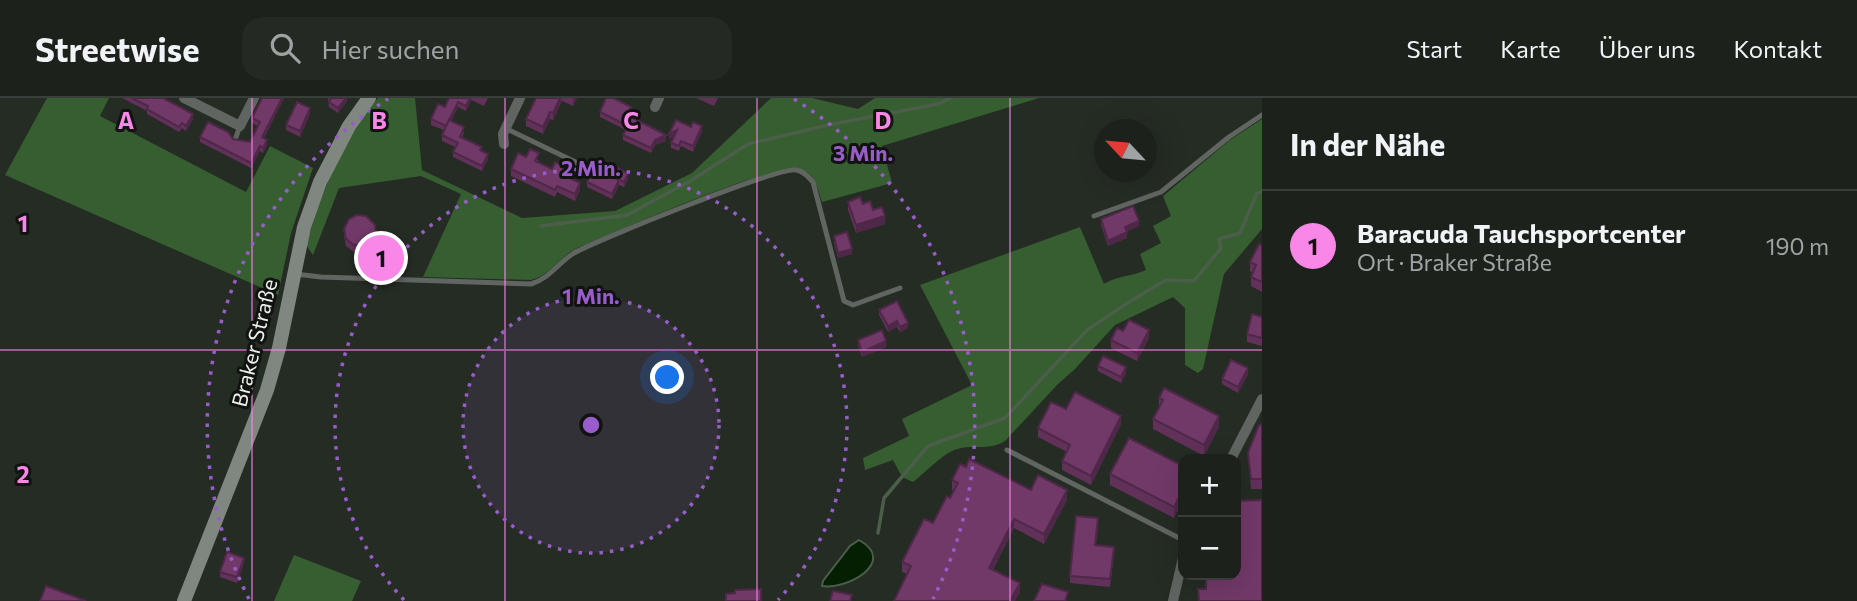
<!DOCTYPE html>
<html lang="de">
<head>
<meta charset="utf-8">
<style>
	:root { --surface:#1c211b; --page:#252924; --text:#f1f3f6; --muted:#a0a3a3; --line:#3a3e3a; --accent:#f987e8 }
	body { margin:0; font-family:Commissioner,sans-serif; background:var(--page); color:var(--text) }
	.controls { position:absolute; right:21px; bottom:21px; display:grid; overflow:hidden; border-radius:14px; box-shadow:0 7px 28px #0002 }
	.controls button { width:63px; height:63px; display:grid; place-items:center; padding:0; border:0; border-bottom:2px solid var(--line); background:var(--surface); color:var(--text); font:35px sans-serif }
	.compass { position:absolute; left:1094px; top:21px; width:63px; height:63px; border-radius:50%; background:var(--surface); box-shadow:0 7px 28px #0002; rotate:296deg }
	.you { position:absolute; left:668px; top:280px; width:24px; height:24px; margin:-18px; border:5px solid #fff; border-radius:50%; background:#1a73e8; box-shadow:0 0 0 10px #1a73e833 }
	.badge { display:grid; place-items:center; width:46px; height:46px; border-radius:50%; background:var(--accent); color:#111; font-size:23px; font-weight:700 }
	.pin { position:absolute; translate:-50% -50%; border:4px solid #fff; box-shadow:0 2px 7px #0006 }
	.list { margin:0; padding:0; list-style:none }
	h2 { display:flex; justify-content:space-between; align-items:center; height:91px; margin:0; padding:0 28px; font-size:30px }
	h2 small { font-size:23px; font-weight:400; color:var(--muted) }
	.list li { display:grid; grid-template-columns:46px 1fr auto; gap:21px; align-items:center; box-sizing:border-box; height:112px; padding:0 28px; border-top:2px solid var(--line) }
	.list b { display:block; font-size:26px; white-space:nowrap }
	.list p { margin:0; font-size:23px; white-space:nowrap; color:var(--muted) }
	.list em { font-size:23px; font-style:normal; color:var(--muted) }
	.icon { flex:none; width:38px; height:38px; fill:none; stroke:currentColor; stroke-width:2; stroke-linecap:round; stroke-linejoin:round }
	.map { position:relative; flex:none; width:1262px; height:503px; overflow:hidden }
	header { display:flex; align-items:center; gap:42px; box-sizing:border-box; height:98px; padding:0 35px; background:var(--surface); border-bottom:2px solid var(--line) }
	header strong { font-size:33px }
	nav { display:flex; gap:38px; margin-inline-start:auto; font-size:24px }
	.search { width:490px; height:63px; background:var(--page); display:flex; align-items:center; gap:18px; box-sizing:border-box; padding:0 24px; border-radius:21px; color:var(--muted); font-size:26px }
	main { display:flex }
	aside { flex:1; background:var(--surface) }
	.map>svg:first-child { display:block }
</style>
</head>
<body>
<header>
<strong>Streetwise</strong>
<div class="search"><svg class="icon" aria-label="search" viewBox="0 0 24 24"><circle cx="10" cy="10" r="6"/><path d="M15 15l6 6"/></svg>Hier suchen</div>
<nav><a>Start</a><a>Karte</a><a>Über uns</a><a>Kontakt</a></nav>
</header>
<main>
<div class="map">
<svg width="1262" height="503" viewBox="0 0 1262 503">
	<rect width="100%" height="100%" fill="#252c24"/>
	<g fill="#365e31">
		<path d="M47,0h62l-9,18 146,76 24,-46 43,22 -22,65 -13,62 -273,-120z"/>
		<path d="M378,0h37l7,72 100,48 93,-7 77,-38 79,-75h41l46,11 17,-11h164l-157,48 10,37 -70,19c-4,-12 -6,-26 -19,-32 -25,-11 -193,65 -228,79 -16,9 -26,27 -44,31l-108,-3 38,-83 -40,-18 -82,12 -26,67 -7,-10c16,-53 36,-105 72,-147z"/>
		<path d="M1262,21v110l-38,45 -21,95 -5,4 -13,-8v-57l-12,-11 -58,28 -40,44 -18,16 -52,56c-18,11 -33,2 -51,9 -14,6 -29,23 -41,32l-11,-5 -9,-17 -28,10 -2,-12 46,-22 -7,-17 70,-34 -52,-100 160,-58 24,57c15,-9 26,-7 42,-14l-6,-16 21,-11 -8,-17 18,-10 -8,-20 67,-56z"/>
		<path d="M294,457l67,26 -9,20h-78z"/>
	</g>
	<path fill="#051f03" stroke="#4b5e49" stroke-width="2" d="M859,442c39,22 -12,50 -37,46l1,-5 27,-35z"/>
	<g fill="none" stroke-linecap="round" stroke-linejoin="round">
		<g stroke="#4b5e49" stroke-width="3.5">
			<path d="M541,128l86,-11 65,-35 56,-36 80,-19 110,-21 13,-6"/>
			<path d="M878,435l6,-35 44,-52 77,-28 82,-88 42,-28 37,-22 28,1 27,-33 -2,-9 21,-6 17,-40 5,-1"/>
		</g>
		<g stroke="#616561" stroke-width="5">
			<path d="M505,30l85,41"/>
			<path d="M235,42l5,-14"/>
			<path d="M1094,118l67,-24 68,-55 33,-22"/>
			<path d="M295,176l26,3 210,7c19,-6 27,-21 43,-31 23,-13 204,-86 222,-83 8,1 12,7 17,12l31,119 9,4 47,-17"/>
			<path d="M1007,352l176,90"/>
		</g>
		<g stroke="#616561" stroke-width="10">
			<path d="M184,0l56,28 14,-28"/>
			<path d="M655,9l4,-9"/>
			<path d="M504,46l-1,-10 17,-36"/>
			<path d="M1231,361l31,-60"/>
			<path d="M1173,503l10,-43"/>
		</g>
		<path stroke="#808680" stroke-width="14" d="M184,503l83,-211 12,-42 25,-121 16,-45 29,-56 20,-28"/>
	</g>
	<g fill="#613159">
		<path d="M122,0h41l30,21 -7,12 -4,-3 -3,4 -32,-18v-3z"/>
		<path d="M262,0h22l-20,40 3,7 -4,8 -3,-2 -9,17 -51,-26v-5l33,2 17,3 8,-16 -6,-3v-5z"/>
		<path d="M328,0h19v3l-9,12 -9,-6z"/>
		<path d="M449,0h39l-4,8 -13,-6 -5,11 -8,-4 -7,14 13,12 -2,5 20,13 6,8 -6,12 -29,-14v-5l2,-5 -13,-6v-6l2,-5 -13,-5v-6l14,-12z"/>
		<path d="M536,0h41l-4,8 -11,-5 -9,19 -3,-1 -7,15 -17,-8v-7z"/>
		<path d="M696,0h22l-4,8z"/>
		<path d="M600,14l31,1 -2,3 37,25 -11,4 -4,8 -28,-13v-5l3,-5 -26,-13z"/>
		<path d="M310,16l-10,23 -14,-7v-5z"/>
		<path d="M691,29l11,4 -9,21 -12,-6 -2,5 -8,-3v-5l3,-6 -5,2z"/>
		<path d="M526,59l13,3 -2,2 36,15 -1,2 8,11 -5,11 -18,-9 -2,5 -44,-21v-7z"/>
		<path d="M614,79l14,2 -4,8 -5,-2 -7,14 -25,-12v-5z"/>
		<path d="M848,104l15,2 10,6 12,14 -29,9 -8,-23z"/>
		<path d="M1101,121l38,7 -12,5v7l-19,8 -7,-21z"/>
		<path d="M344,131l32,9 17,1 -1,28 -23,-1 1,-14h-16l-8,-6 -2,-10z"/>
		<path d="M834,138l18,18 -14,4 -4,-16z"/>
		<path d="M1262,148v46l-11,-6v-9l1,-4 -2,-2v-9z"/>
		<path d="M879,212l29,18 -8,4 -3,-5 -9,5 -9,-17z"/>
		<path d="M1262,219v29l-15,-4v-8z"/>
		<path d="M1123,233l26,7 -12,23 -26,-13v-8z"/>
		<path d="M858,242l28,7 -24,10 -4,-12z"/>
		<path d="M1098,268l28,7 -5,10 -23,-12z"/>
		<path d="M1248,276l-10,19 -16,-9v-5z"/>
		<path d="M1159,300l60,29 -15,29 -51,-27v-10l6,-11z"/>
		<path d="M1066,311l55,15 -30,61 -29,-15v-9l5,-9 -29,-15v-9z"/>
		<path d="M1262,327v64h-11l-3,-36z"/>
		<path d="M1183,368l-9,52 -64,-33v-11z"/>
		<path d="M966,369l65,23 36,10 -23,44 -30,-16 -21,42 27,23 -113,-19 -5,-2v-10l31,-39 17,-25 4,-7 -2,-1v-10z"/>
		<path d="M1098,427l-2,20 18,9 -4,33 -40,-4v-7z"/>
		<path d="M244,465l-7,20 -17,-6v-5z"/>
	</g>
	<g fill="#4f2849">
		<path d="M282,0h2l-22,44v-5z"/>
		<path d="M346,0h1v3l-9,12v-5z"/>
		<path d="M470,0h1v2l-5,11v-5z"/>
		<path d="M560,0h2v3l-9,19v-7z"/>
		<path d="M574,0h3l-4,8v-7z"/>
		<path d="M458,4v5l-12,24v-5z"/>
		<path d="M310,10v6l-10,23v-6z"/>
		<path d="M550,14v7l-7,15v-7z"/>
		<path d="M193,16v5l-7,12v-5z"/>
		<path d="M702,28v5l-9,21v-6z"/>
		<path d="M677,32v6l-8,3v-5z"/>
		<path d="M666,37v6l-11,4 -4,8v-5l4,-8z"/>
		<path d="M267,42v5l-4,8v-5z"/>
		<path d="M260,48v5l-9,17v-5z"/>
		<path d="M488,56v5l-6,12v-5z"/>
		<path d="M628,76v5l-4,8v-5z"/>
		<path d="M619,82v5l-7,14v-5z"/>
		<path d="M580,85v7l-5,11v-7z"/>
		<path d="M885,118v8l-29,9v-8z"/>
		<path d="M1139,123v5l-14,6v-5z"/>
		<path d="M1127,134v6l-19,8v-5z"/>
		<path d="M852,151v5l-14,4v-5z"/>
		<path d="M897,223v6l-9,5v-6z"/>
		<path d="M908,225v5l-8,4v-5z"/>
		<path d="M1149,232v8l-12,23v-8z"/>
		<path d="M886,243v6l-24,10v-5z"/>
		<path d="M1126,269v6l-5,10v-6z"/>
		<path d="M1248,270v6l-10,19v-6z"/>
		<path d="M1121,318v8l-30,61v-9z"/>
		<path d="M1219,318v11l-15,29v-11z"/>
		<path d="M1067,392v10l-23,44v-10z"/>
		<path d="M1183,392v11l-9,17v-11z"/>
		<path d="M1014,421v9l-25,49v-9z"/>
		<path d="M244,460v5l-7,20v-6z"/>
		<path d="M1020,485v10l-5,8h-5z"/>
	</g>
	<g fill="#713968" stroke="#4f2849" stroke-width="2">
		<path d="M132,0h31l30,16 -7,12 -4,-3 -3,4 -32,-18 1,-3z"/>
		<path d="M262,0h20l-20,39 5,3 -4,8 -3,-2 -9,17 -51,-26 8,-15 20,10 5,7 17,3 10,-20 -8,-4z"/>
		<path d="M330,0h16l-8,10 -9,-6 2,-3z"/>
		<path d="M449,0h21l-4,8 -8,-4 -12,24 -15,-7 7,-15 7,3z"/>
		<path d="M536,0h24l-7,15 -3,-1 -7,15 -17,-8z"/>
		<path d="M606,0h7l18,9 -4,8 39,20 -11,5 -4,8 -28,-13 5,-9 -28,-14z"/>
		<path d="M297,4l13,6 -10,23 -14,-6z"/>
		<path d="M449,22l15,7 -4,10 22,10 -2,3 8,4 -6,12 -29,-14 5,-9 -16,-8z"/>
		<path d="M676,22l15,7 2,-5 9,4 -9,20 -12,-5 -2,5 -8,-3 6,-13 -8,4z"/>
		<path d="M530,51l9,4 -4,8 17,8 3,-7 18,8 -3,8 10,5 -5,11 -18,-8 -2,4 -44,-21 7,-16 8,4z"/>
		<path d="M594,70l25,12 -7,14 -25,-12z"/>
		<path d="M618,70l10,6 -4,8 -10,-5z"/>
		<path d="M860,99l3,7 7,-3 3,9 9,-3 3,9 -29,9 -8,-23z"/>
		<path d="M1133,108l6,15 -14,6 2,5 -19,9 -7,-22z"/>
		<path d="M357,117l9,1 9,9 1,13 17,1 -1,21 -23,-1 1,-14h-16l-8,-6 -2,-10 5,-10z"/>
		<path d="M847,134l5,17 -14,4 -4,-17z"/>
		<path d="M1259,146l3,2v36l-11,-5 5,-12 -6,-3z"/>
		<path d="M897,203l11,22 -8,4 -3,-6 -9,5 -9,-16z"/>
		<path d="M1252,216l10,3v21l-15,-4z"/>
		<path d="M1129,222l20,10 -12,23 -26,-13 6,-12 6,3z"/>
		<path d="M882,232l4,11 -24,11 -4,-12z"/>
		<path d="M1103,258l23,11 -5,10 -23,-11z"/>
		<path d="M1231,262l17,8 -10,19 -16,-8z"/>
		<path d="M1164,290l55,28 -15,29 -51,-26 10,-19 -4,-2z"/>
		<path d="M1075,294l46,24 -30,60 -29,-15 8,-16 -32,-17 13,-26 15,7z"/>
		<path d="M1259,327h3v54h-11l-3,-26z"/>
		<path d="M1129,340l54,28v24l-9,17 -64,-33z"/>
		<path d="M969,361l62,31 7,-15 29,15 -23,44 -30,-15 -25,49 31,15 -10,18h-116l17,-35 -9,-4 22,-43 9,4 14,-27 3,2 8,-15 -6,-3 8,-16 6,3z"/>
		<path d="M1262,402v101h-63l-1,-12h8v-14h30v-74z"/>
		<path d="M1076,418l22,2 -3,27 19,2 -4,32 -40,-3z"/>
		<path d="M227,454l17,6 -7,19 -17,-5z"/>
		<path d="M1042,486l26,8 -3,9h-31z"/>
		<path d="M46,488l40,15h-46z"/>
		<path d="M761,491v12h-35v-7l9,-1v-3z"/>
		<path d="M833,493l19,4 -2,6h-20z"/>
	</g>
	<path fill="none" stroke="#f987e8" stroke-width="2" stroke-opacity="0.55" d="M252,0v503M505,0v503M757,0v503M1010,0v503M0,252h1262"/>
	<circle cx="591" cy="327" r="128" fill="#985dca" fill-opacity=".12"/>
	<g fill="none" stroke="#985dca" stroke-width="3.5" stroke-dasharray="3.5 7">
		<circle cx="591" cy="327" r="128"/>
		<path d="M404 502A256 256 0 1 1 778 502"/>
		<path d="M249 501A384 384 0 0 1 388 1M794 1A384 384 0 0 1 933 501"/>
	</g>
	<g text-anchor="middle" stroke-width="6" stroke-linejoin="round" paint-order="stroke">
		<g font-size="21" fill="#edf1ec" stroke="#111310">
			<text transform="translate(255 245) rotate(-76)" y="7">Braker Straße</text>
		</g>
	</g>
	<g font-size="23" text-anchor="middle" font-weight="bold" fill="#f987e8" stroke="#111310" stroke-width="6" stroke-linejoin="round" paint-order="stroke">
		<text x="126" y="31">A</text>
		<text x="379" y="31">B</text>
		<text x="631" y="31">C</text>
		<text x="883" y="31">D</text>
		<text x="23" y="134">1</text>
		<text x="23" y="385">2</text>
	</g>
	<circle cx="591" cy="327" r="10" fill="#985dca" stroke="#111310" stroke-width="3.5"/>
	<g font-size="21" text-anchor="middle" font-weight="bold" fill="#985dca" stroke="#111310" stroke-width="6" stroke-linejoin="round" paint-order="stroke">
		<text x="863" y="63">3 Min.</text>
		<text x="591" y="78">2 Min.</text>
		<text x="591" y="206">1 Min.</text>
	</g>
</svg>
<div class="controls">
<button>+</button>
<button>−</button>
</div>
<svg class="compass" viewBox="-18 -18 36 36"><path d="M0-13l5 13h-10z" fill="#e53935"/><path d="M0 13l5-13h-10z" fill="#a0a3a3"/></svg>
<div class="you"></div>
<div class="pin badge" style="left:381px;top:160px">1</div>
</div>
<aside>
<h2>In der Nähe<small></small></h2>
<ul class="list">
<li><span class="badge">1</span><div><b>Baracuda Tauchsportcenter</b><p>Ort · Braker Straße</p></div><em>190 m</em></li>
</ul>
</aside>
</main>
</body>
</html>
